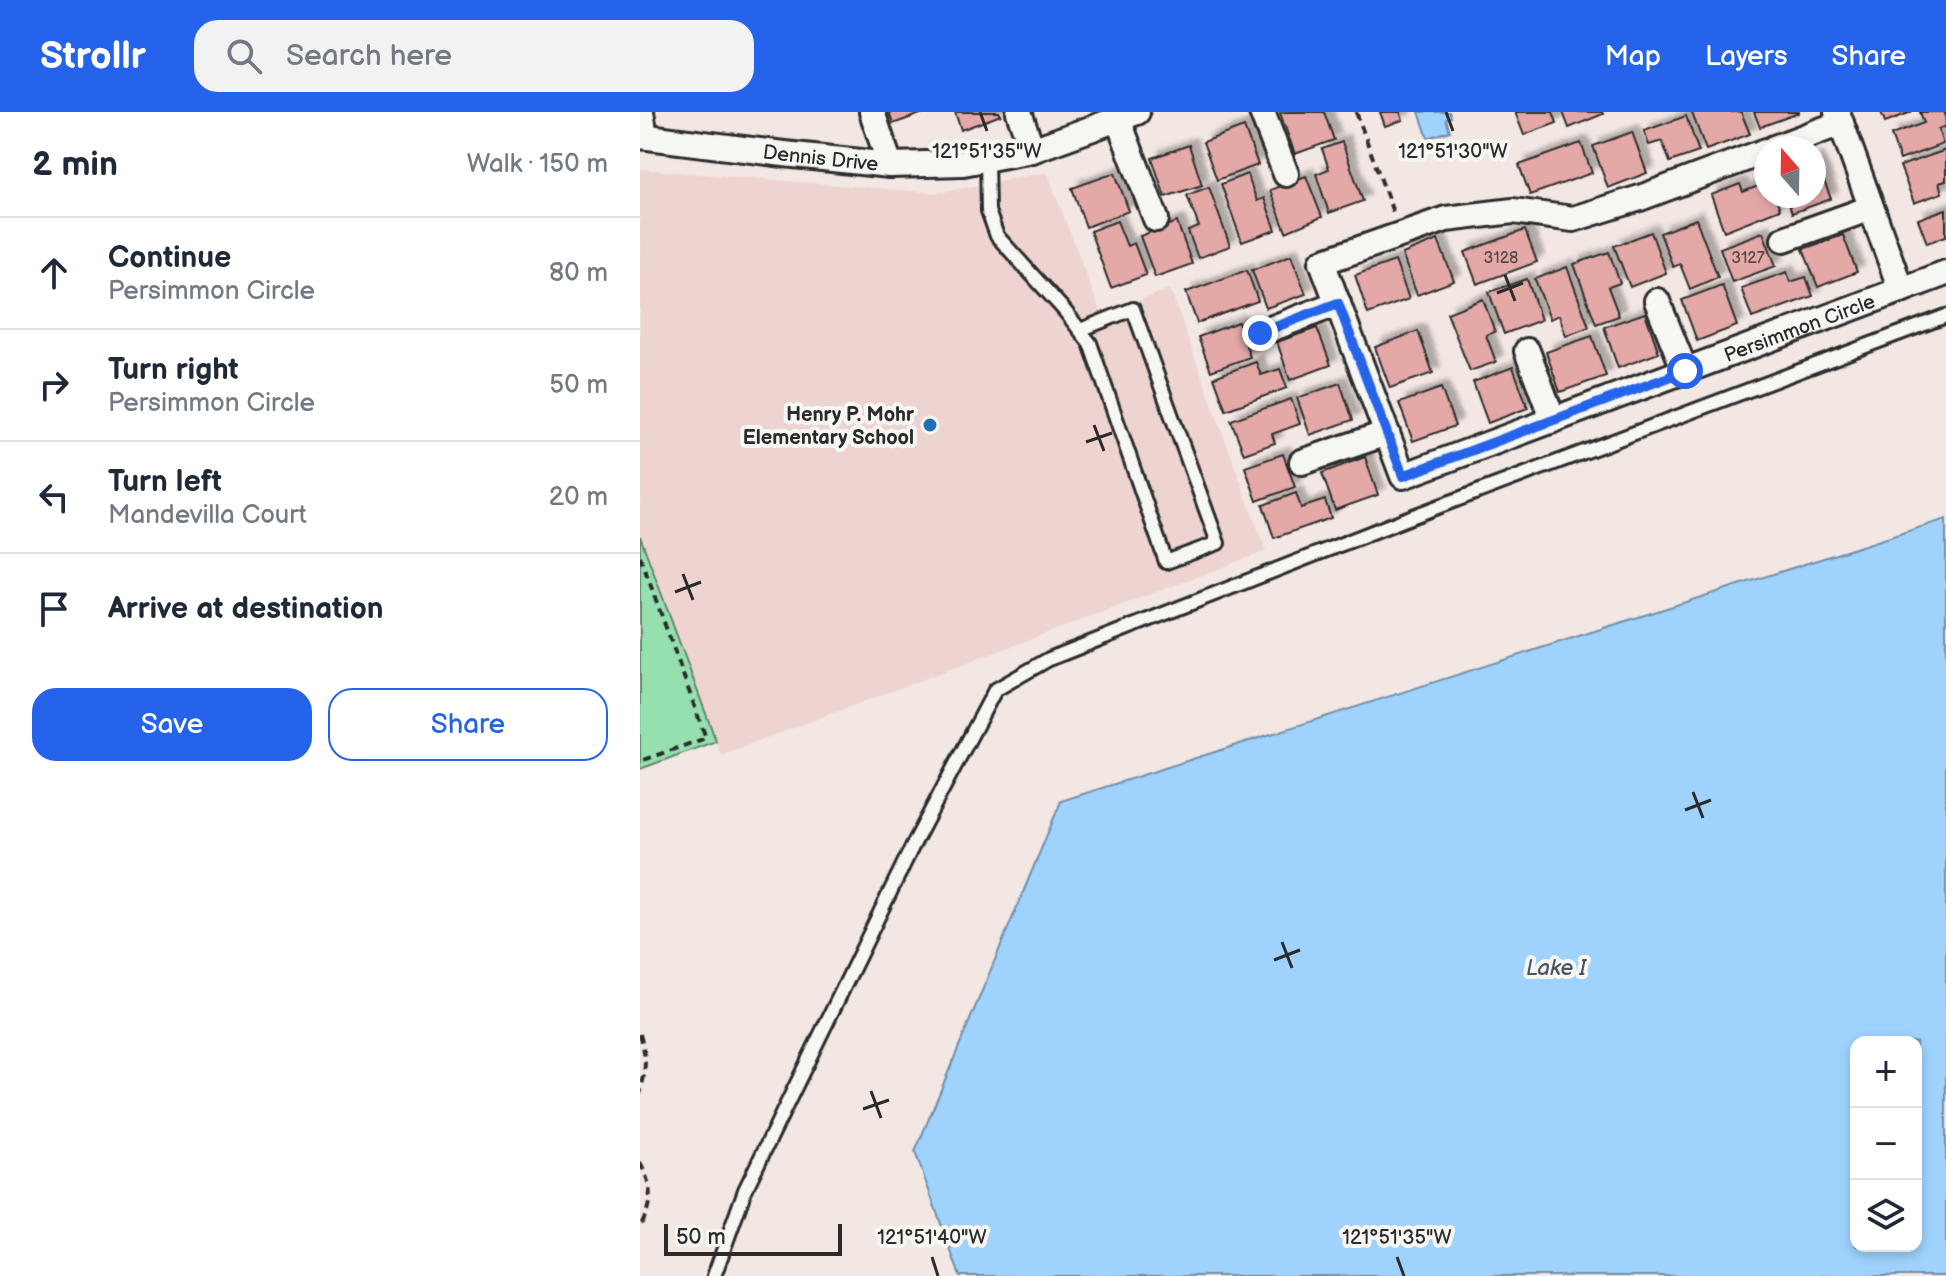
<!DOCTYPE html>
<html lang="en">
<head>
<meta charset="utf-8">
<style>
	:root { --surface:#fff; --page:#f2f2f3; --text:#1f2937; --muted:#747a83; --line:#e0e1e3; --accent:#2563eb }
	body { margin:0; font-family:"Balsamiq Sans",sans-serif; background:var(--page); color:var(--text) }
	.controls { position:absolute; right:24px; bottom:24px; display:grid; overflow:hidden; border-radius:16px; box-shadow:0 4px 12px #0003 }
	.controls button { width:72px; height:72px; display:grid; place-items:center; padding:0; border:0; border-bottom:2px solid var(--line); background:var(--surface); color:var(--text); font:40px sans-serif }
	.compass { position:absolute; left:1114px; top:24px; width:72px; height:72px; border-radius:50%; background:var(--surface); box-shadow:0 4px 12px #0003; rotate:340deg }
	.scale { position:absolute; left:24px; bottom:20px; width:178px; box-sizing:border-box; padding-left:8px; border:4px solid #2b2b2b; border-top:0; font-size:22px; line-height:28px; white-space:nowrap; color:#2b2b2b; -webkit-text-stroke:6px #f6f6f2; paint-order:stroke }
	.stop { position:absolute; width:24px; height:24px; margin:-18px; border:6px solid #2563eb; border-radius:50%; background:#fff }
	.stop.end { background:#2563eb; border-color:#fff; box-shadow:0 2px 8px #0008 }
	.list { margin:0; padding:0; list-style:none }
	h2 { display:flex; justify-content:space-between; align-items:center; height:104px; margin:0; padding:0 32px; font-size:34px }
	h2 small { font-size:26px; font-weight:400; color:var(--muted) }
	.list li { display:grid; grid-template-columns:52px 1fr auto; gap:24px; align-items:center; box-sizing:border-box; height:112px; padding:0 32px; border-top:2px solid var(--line) }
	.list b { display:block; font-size:30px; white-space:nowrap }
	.list p { margin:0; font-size:26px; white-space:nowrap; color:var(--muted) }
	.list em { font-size:26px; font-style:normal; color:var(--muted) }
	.actions { display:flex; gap:16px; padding:24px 32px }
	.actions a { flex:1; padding:18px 0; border:2px solid var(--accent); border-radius:24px; text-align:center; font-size:28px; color:var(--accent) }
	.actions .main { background:var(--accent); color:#fff }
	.icon { flex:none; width:44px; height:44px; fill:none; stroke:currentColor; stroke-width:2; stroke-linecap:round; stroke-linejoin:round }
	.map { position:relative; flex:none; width:1306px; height:1164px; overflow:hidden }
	header { display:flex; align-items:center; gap:48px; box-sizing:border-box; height:112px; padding:0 40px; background:var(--accent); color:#fff }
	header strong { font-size:38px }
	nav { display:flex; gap:44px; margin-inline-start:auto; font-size:28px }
	.search { width:560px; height:72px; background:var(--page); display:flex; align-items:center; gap:20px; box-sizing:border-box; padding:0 28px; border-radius:24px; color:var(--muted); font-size:30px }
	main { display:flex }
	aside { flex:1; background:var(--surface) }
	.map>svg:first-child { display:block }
</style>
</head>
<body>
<header>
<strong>Strollr</strong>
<div class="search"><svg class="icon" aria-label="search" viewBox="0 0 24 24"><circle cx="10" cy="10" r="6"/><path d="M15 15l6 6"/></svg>Search here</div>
<nav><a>Map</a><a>Layers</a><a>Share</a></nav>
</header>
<main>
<aside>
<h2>2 min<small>Walk · 150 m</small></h2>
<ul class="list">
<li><svg class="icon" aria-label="ahead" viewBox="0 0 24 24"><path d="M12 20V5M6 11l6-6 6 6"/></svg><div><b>Continue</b><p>Persimmon Circle</p></div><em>80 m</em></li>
<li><svg class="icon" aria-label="right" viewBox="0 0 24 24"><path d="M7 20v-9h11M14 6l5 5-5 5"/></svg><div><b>Turn right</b><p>Persimmon Circle</p></div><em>50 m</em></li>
<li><svg class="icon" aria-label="left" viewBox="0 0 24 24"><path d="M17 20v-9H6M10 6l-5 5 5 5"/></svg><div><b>Turn left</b><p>Mandevilla Court</p></div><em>20 m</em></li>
<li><svg class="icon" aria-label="arrive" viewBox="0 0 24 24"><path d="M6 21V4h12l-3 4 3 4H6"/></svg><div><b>Arrive at destination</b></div></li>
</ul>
<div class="actions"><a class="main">Save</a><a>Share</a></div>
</aside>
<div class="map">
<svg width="1306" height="1164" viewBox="0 0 1306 1164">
	<defs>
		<filter id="shadow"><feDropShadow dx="7" dy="-7" stdDeviation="2" flood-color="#0004"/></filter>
	</defs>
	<rect width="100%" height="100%" fill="#f2e7e3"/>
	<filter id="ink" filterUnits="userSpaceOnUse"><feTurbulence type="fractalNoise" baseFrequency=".0125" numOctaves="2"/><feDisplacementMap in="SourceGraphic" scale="16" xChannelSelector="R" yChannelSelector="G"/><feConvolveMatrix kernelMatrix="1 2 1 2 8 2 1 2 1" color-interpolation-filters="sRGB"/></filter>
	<g filter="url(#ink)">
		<path fill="#eed4d1" d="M0,57l297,24 110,-21 54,142 69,-25 96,262 -545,204 -81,-219z"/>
		<path fill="#96e0af" stroke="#60866d" stroke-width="2" d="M0,424l76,205 -76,28z"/>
		<g fill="#9fd2fd" stroke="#718fa9" stroke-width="2" fill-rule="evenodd">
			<path d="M779,0h30l2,5 -5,2 4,12 -22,7z"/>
			<path d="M1306,407v757h-986l-45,-124 146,-351zM1216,930h60v204h-60z"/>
		</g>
		<g fill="#e4a9a7" stroke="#2b2b2b" stroke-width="2" filter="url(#shadow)">
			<path d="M249,0h37l-33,12z"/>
			<path d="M315,0h44l2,3 -40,15z"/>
			<path d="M644,0h40l10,28 -39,14 -15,-41z"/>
			<path d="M740,0h20l3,8 -18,6z"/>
			<path d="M875,0h38l4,11 -33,12z"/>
			<path d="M923,0h39l1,2 -34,14z"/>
			<path d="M1054,0h47l9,22 -44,16 -14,-37z"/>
			<path d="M1114,0h45v1l-39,14z"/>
			<path d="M1241,0h31l-27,10z"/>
			<path d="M1280,0h25l1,14 -8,3 5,15 -43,16 -9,-25 33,-12z"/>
			<path d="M1046,4l13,36 -29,10 -8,-21 -13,4 -5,-14z"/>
			<path d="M604,15l14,38 -41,15 -14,-38z"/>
			<path d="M992,20l15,41 -39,15 -15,-42z"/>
			<path d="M702,30l21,59 -34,12 -13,-39 13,-5 -7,-20z"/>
			<path d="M941,31l11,30 -62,22 -11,-30z"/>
			<path d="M549,33l13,40 -37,12 -13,-39z"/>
			<path d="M1306,38v31l-7,2 3,10 -28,10 -14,-37z"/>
			<path d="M1174,48h2l15,39 -39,14 -6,-17h28z"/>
			<path d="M475,61l14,38 -43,16 -14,-39z"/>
			<path d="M607,62l10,27 7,-3 12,32 -34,12 -21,-58z"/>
			<path d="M666,64l16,41 -36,15 -16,-42z"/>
			<path d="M1126,71v13h9l5,13 -56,22 -13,-36 29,-11 3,8z"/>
			<path d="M569,75l21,59 -32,12 -10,-27 11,-4 -12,-32z"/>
			<path d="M1306,97v27l-19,7 -9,-24z"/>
			<path d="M1056,107l22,58 -28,12 -10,-25 -7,3 -13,-34z"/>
			<path d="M477,109l10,25 7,-3 12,32 -35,13 -21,-57z"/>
			<path d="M537,110l15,42 -37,13 -15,-41z"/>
			<path d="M885,118l12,32 -60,22 -12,-32z"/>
			<path d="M1011,120l15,41 -36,14 -16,-41z"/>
			<path d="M1123,120l13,34 -44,16 -12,-34z"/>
			<path d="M1203,123l14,37 -39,15 -15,-38z"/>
			<path d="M798,128l16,41 -37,14 -15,-41z"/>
			<path d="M969,140l11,31 -12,4 11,29 -23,8 -22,-60z"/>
			<path d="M651,143l15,39 -40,14 -14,-38z"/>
			<path d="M755,149l14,38 -41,15 -13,-39z"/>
			<path d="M927,155l22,60 -23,9 -7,-21 -9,4 -15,-40z"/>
			<path d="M607,158l11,31 -61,22 -11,-31z"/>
			<path d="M1147,160l3,10 16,-5 7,19 -61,22 -11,-30z"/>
			<path d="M887,167l14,41 -37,14 -15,-42z"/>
			<path d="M1082,173l15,41 -40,15 -15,-41z"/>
			<path d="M843,187l12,33 -9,3 10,27 -26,9 -23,-58z"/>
			<path d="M1005,201l14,40 -41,15 -14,-41z"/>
			<path d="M598,210l12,35 -39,14 -13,-34z"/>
			<path d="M677,216l14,37 -41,15 -13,-38z"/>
			<path d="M778,219l15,42 -43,15 -15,-41z"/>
			<path d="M952,224l14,40 -46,16 -14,-40z"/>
			<path d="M616,250l5,13 19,-6 7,19 -61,22 -12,-33z"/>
			<path d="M873,255l15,41 -40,15 -15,-41z"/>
			<path d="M700,271l13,37 -43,15 -13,-37z"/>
			<path d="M801,276l14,38 -42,15 -14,-38z"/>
			<path d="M651,287l9,25 -28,10 3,9 -31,11 -13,-34z"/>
			<path d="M643,342l12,33 -38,14 -12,-34z"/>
			<path d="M725,345l13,38 -43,15 -13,-37z"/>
			<path d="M656,381l5,15 24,-8 6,18 -57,20 -11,-33z"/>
		</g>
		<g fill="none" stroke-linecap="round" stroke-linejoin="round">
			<g stroke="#2b2b2b" stroke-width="18">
				<g id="lane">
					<path d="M347,47l1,52 9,25 67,74 26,33 76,219 52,-19 -85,-234 -53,21"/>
					<path d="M74,1164l31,-86 167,-343 83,-157 54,-31 359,-141 538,-202"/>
				</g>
			</g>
			<g stroke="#2b2b2b" stroke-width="30">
				<g id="street">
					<path d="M1,0l4,24"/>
					<path d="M232,0l18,53"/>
					<path d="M379,0l13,38"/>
					<path d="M622,0l24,62"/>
					<path d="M1197,0l64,178"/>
					<path d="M478,7l38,100"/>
					<path id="s1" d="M0,24l144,18 106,11 73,-2 69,-13 105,-38"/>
					<path d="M1134,36l67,-25"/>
					<path id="s2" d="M1126,39l-126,47 -67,21 -60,-8 -67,8 -124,43 81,214 543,-203"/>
					<path d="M1144,127l87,-31"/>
					<path d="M1017,189l28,70"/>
					<path d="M620,221l78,-30"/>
					<path d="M887,239l26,69"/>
					<path d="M662,350l85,-29"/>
				</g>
			</g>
			<g stroke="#2b2b2b" stroke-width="4" stroke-dasharray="8 6" stroke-linecap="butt">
				<path d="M716,0l38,103"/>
				<path d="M0,444l66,182 -66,23"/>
				<path d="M0,922c7,24 6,36 0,60"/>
				<path d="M0,1051c13,24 13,39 0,64"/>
			</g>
			<use href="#lane" stroke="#f6f6f2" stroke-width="12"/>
			<use href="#street" stroke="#f6f6f2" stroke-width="24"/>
		</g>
	</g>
	<g fill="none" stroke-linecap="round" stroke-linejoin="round" filter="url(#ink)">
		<path stroke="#2563eb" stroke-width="10" d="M620,221l78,-30 65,173 282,-105"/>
	</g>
	<path fill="none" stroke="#2b2b2b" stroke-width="3" d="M340,0l7,19M806,0l7,19M865,163l10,26M857,181l26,-10M454,313l10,26M446,330l26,-9M43,462l10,26M35,480l26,-10M1053,680l10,26M1045,698l26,-10M642,830l10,26M634,848l26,-10M231,979l10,27M223,997l26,-9M292,1145l6,19M757,1145l7,19"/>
	<circle fill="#1f6fb2" stroke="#f6f6f2" stroke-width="3" cx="290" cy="313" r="8"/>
	<g text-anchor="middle" stroke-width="8" stroke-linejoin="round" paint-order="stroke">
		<g font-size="16" fill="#594a4a">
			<text x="861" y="151">3128</text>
			<text x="1108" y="151">3127</text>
		</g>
		<g font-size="20" fill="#2b2b2b" stroke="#f6f6f2">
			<text dy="7" stroke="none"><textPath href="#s1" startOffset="182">Dennis Drive</textPath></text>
			<text dy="7" stroke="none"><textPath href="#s2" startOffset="1116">Persimmon Circle</textPath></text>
		</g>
		<g font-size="20" font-weight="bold" fill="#2b2b2b" stroke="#f6f6f2" text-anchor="end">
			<text x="274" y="309">Henry P. Mohr<tspan x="274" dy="23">Elementary School</tspan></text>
		</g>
		<g font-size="22" font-style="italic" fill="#485560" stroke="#f6f6f2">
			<text x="916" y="863">Lake I</text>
		</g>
	</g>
	<g font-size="20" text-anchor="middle" fill="#2b2b2b" stroke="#f6f6f2" stroke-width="8" stroke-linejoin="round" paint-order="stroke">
		<text x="347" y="46">121°51'35"W</text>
		<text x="813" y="46">121°51'30"W</text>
		<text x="292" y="1132">121°51'40"W</text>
		<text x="757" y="1132">121°51'35"W</text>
	</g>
</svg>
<div class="controls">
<button>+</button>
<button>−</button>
<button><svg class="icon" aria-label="layers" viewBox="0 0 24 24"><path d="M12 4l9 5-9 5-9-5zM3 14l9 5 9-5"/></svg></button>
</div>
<svg class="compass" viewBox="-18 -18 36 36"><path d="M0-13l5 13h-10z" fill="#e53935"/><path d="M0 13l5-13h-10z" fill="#747a83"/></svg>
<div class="scale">50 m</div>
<div class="stop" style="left:1045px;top:259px"></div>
<div class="stop end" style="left:620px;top:221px"></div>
</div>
</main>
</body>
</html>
